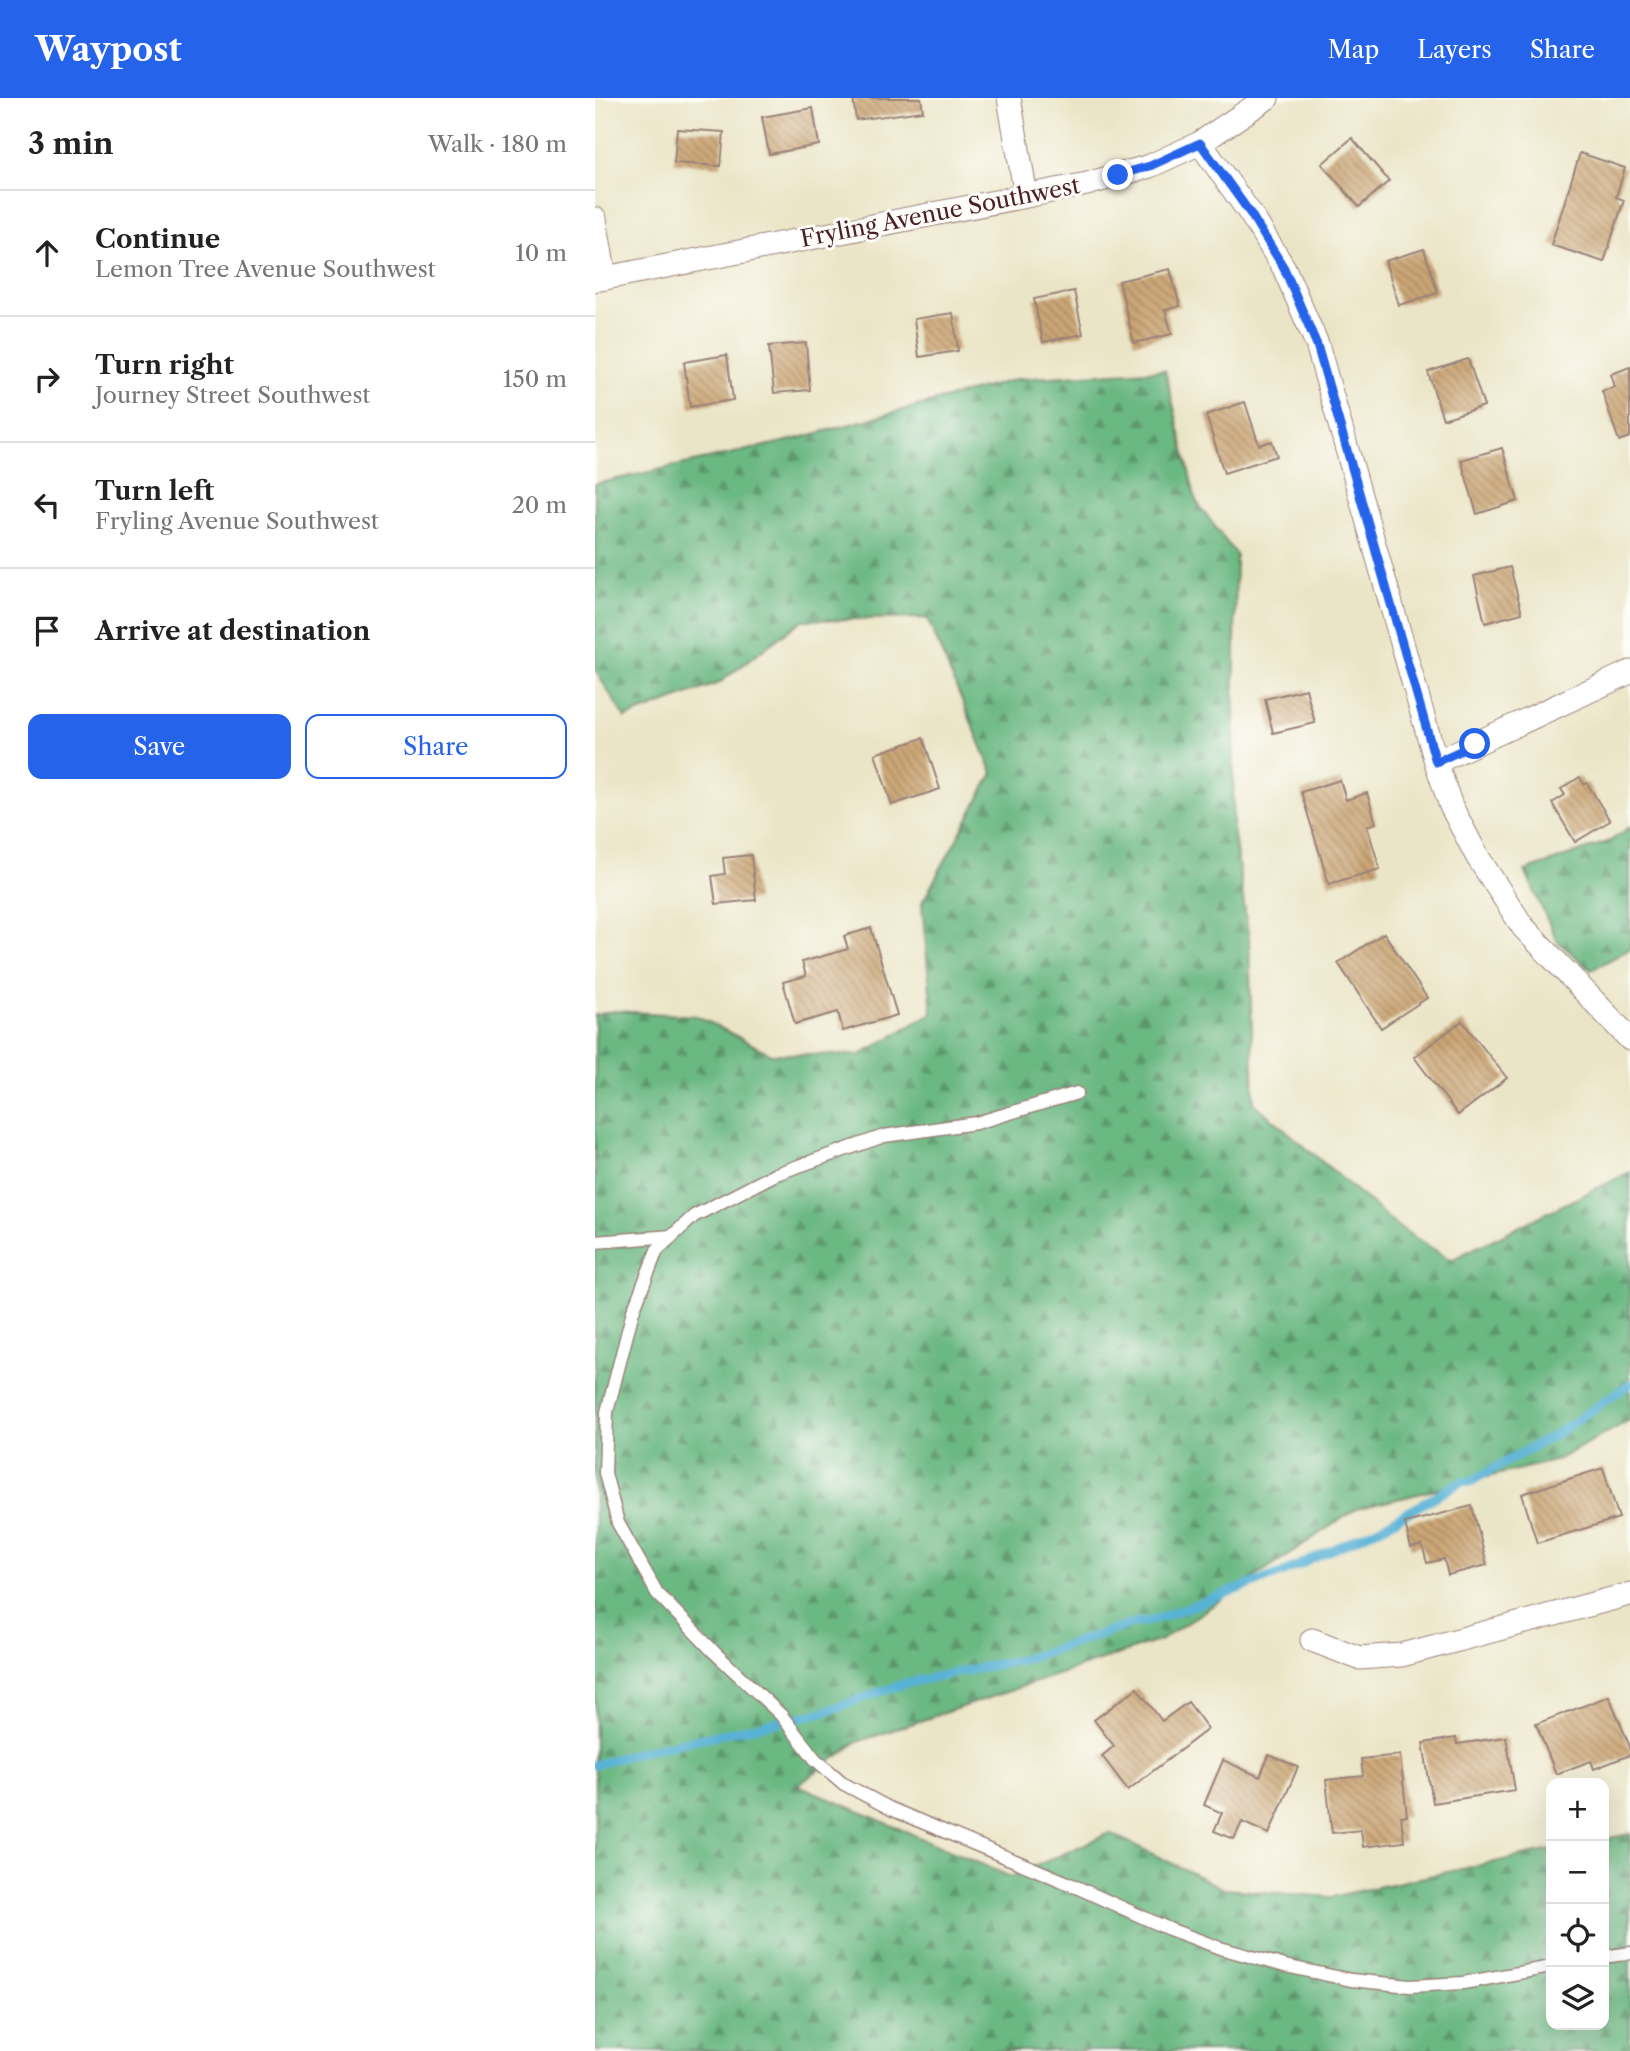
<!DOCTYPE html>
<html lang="en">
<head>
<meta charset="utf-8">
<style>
	:root { --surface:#fff; --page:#f6f6f6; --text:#222; --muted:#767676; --line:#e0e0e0; --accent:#2563eb }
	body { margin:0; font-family:"Libre Caslon Text",serif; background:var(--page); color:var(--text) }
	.controls { position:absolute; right:21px; bottom:21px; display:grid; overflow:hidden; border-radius:14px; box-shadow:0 7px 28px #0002 }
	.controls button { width:63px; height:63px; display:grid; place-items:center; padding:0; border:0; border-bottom:2px solid var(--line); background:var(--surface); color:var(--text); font:35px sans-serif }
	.stop { position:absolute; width:21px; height:21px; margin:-16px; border:5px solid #2563eb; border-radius:50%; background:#fff }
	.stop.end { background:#2563eb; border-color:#fff; box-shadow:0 2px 7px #0008 }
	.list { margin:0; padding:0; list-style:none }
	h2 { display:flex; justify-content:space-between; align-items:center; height:91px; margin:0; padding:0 28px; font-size:30px }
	h2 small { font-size:23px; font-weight:400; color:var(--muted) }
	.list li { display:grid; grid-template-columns:46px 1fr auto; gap:21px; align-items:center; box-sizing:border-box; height:126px; padding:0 28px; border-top:2px solid var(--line) }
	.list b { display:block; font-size:26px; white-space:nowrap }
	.list p { margin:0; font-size:23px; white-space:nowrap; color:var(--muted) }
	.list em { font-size:23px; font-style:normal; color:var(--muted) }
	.actions { display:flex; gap:14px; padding:21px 28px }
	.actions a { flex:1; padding:16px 0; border:2px solid var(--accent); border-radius:14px; text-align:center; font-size:24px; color:var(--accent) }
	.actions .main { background:var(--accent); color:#fff }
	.icon { flex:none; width:38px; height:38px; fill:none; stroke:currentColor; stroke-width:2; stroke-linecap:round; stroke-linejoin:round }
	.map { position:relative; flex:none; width:1035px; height:1953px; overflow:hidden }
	header { display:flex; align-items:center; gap:42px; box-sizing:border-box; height:98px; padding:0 35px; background:var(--accent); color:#fff }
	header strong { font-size:33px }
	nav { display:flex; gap:38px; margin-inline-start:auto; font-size:24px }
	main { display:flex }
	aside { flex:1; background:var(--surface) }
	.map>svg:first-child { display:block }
</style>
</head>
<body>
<header>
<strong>Waypost</strong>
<nav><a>Map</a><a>Layers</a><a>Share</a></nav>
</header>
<main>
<aside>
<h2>3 min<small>Walk · 180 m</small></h2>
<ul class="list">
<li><svg class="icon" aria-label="ahead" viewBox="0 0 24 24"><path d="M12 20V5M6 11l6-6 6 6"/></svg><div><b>Continue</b><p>Lemon Tree Avenue Southwest</p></div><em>10 m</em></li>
<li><svg class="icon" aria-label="right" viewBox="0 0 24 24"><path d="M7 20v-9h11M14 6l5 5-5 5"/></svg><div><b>Turn right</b><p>Journey Street Southwest</p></div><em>150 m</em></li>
<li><svg class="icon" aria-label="left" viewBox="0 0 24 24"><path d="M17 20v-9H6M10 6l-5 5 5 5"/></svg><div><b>Turn left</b><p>Fryling Avenue Southwest</p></div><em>20 m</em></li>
<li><svg class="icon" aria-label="arrive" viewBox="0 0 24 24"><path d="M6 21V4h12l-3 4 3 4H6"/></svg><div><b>Arrive at destination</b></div></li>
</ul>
<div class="actions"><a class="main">Save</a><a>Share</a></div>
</aside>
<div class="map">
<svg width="1035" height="1953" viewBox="0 0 1035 1953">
	<defs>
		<pattern id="forest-firs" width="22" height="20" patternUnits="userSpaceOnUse" patternTransform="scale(1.75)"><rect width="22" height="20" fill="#6bb882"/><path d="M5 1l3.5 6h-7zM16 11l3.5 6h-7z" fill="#5a956b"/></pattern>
		<pattern id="building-back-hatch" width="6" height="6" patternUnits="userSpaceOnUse" patternTransform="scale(1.75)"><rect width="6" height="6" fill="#cba676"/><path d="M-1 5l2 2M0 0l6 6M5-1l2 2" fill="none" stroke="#a78761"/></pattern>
	</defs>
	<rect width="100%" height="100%" fill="#fdfcf7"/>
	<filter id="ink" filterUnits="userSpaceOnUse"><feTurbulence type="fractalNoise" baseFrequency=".0143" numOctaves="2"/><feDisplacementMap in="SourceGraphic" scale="14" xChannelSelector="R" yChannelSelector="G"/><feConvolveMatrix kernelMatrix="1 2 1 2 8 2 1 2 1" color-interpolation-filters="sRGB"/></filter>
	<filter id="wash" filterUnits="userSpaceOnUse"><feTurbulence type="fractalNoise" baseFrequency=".00686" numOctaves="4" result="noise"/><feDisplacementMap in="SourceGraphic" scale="28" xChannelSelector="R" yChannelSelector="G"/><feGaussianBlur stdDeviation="1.57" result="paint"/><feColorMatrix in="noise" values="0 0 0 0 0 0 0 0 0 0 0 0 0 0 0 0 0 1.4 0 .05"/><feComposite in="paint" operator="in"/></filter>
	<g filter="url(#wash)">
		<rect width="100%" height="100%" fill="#ebe5c7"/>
		<g fill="url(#forest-firs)" stroke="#5a6c56" stroke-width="2">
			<path d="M570,272l31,131 40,54 -3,274 16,110 5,164 143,123 54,34 179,-88v248l-73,40 -201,49 -195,131 -304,102 -59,43 213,92 99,-44 114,56 107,8 220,-47v175h53v-186l26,-5v217h-1035v-1036l19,-4 83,5 74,38 89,1 72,-42 -10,-110 71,-130 -66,-155 -125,2 -83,63 -94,35 -30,-48v-186l201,-45 221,-60z"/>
			<path d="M1035,729v122l-39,21 -34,-29 -32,-70 85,-30z"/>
		</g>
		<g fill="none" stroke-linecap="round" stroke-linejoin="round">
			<path stroke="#59b2d6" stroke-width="9" d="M0,1667l46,-14 179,-38 86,-30 118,-24 111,-36 15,-2 132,-48 104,-48 76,-44 8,1 86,-48 74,-50"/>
		</g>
		<g id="blocks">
			<g fill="url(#building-back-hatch)">
				<path d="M258,0h68l2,13 -67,9z"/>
				<path d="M218,10l6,37 -50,9 -7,-37z"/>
				<path d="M82,31l47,3 -3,34 -47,-3z"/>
				<path d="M757,40l37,43 -30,26 -37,-43z"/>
				<path d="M985,55l45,15 -9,29 8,3 -20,62 -53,-17z"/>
				<path d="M829,151l14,44 -39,12 -14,-44z"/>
				<path d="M575,171l10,37 -15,4 7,24 -38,9 -15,-62z"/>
				<path d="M479,193l9,43 -40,8 -9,-43z"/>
				<path d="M358,215l5,38 -39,6 -5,-38z"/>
				<path d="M211,245l4,47 -36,3 -5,-47z"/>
				<path d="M132,257l6,45 -43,7 -6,-45z"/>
				<path d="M873,261l16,47 -41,13 -15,-47z"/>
				<path d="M1035,269v70l-11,4 -17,-50 13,-4 -4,-13z"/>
				<path d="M650,304l14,43 13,-4 5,15 -53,17 -18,-58z"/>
				<path d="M907,350l16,53 -41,13 -16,-54z"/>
				<path d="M915,469l12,46 -37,10 -11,-47z"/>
				<path d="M711,591l9,34 -42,10 -8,-34z"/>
				<path d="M328,640l17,51 -48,16 -17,-51z"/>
				<path d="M985,679l4,7 3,-1 23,38 -35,21 -23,-39 13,-8 -4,-6z"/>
				<path d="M745,682l6,20 21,-7 9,30 -9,3 13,43 -51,15 -28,-92z"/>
				<path d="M156,757l5,45 -40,4 -4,-28 13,-2 -2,-16z"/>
				<path d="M276,830l26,87 -54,16 -5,-19 -43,12 -12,-42 23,-6 -4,-14 46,-13 -4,-13z"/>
				<path d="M789,835l43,65 -46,30 -43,-65z"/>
				<path d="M867,923l45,57 -49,37 -44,-58z"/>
				<path d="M1008,1370l16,50 -82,25 -15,-49z"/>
				<path d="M877,1408l15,59 -39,10 -4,-16 -17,4 -5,-18 -11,3 -6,-25z"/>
				<path d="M542,1590l25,33 26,-19 20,27 -80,61 -26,-34 12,-10 -20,-26z"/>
				<path d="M1014,1598l21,51v8l-36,14 -3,-8 -35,13 -20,-50z"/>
				<path d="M911,1639l9,53 -82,13 -10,-60 33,-5 1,6z"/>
				<path d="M674,1657l29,12 -29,67 -27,-12 -8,17 -20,-8 8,-18 -18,-8 19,-45 37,17z"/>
				<path d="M805,1657l7,61h-6l3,26 -41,5 -2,-17 -29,3 -6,-53 37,-4 -2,-17z"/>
			</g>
		</g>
	</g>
	<g filter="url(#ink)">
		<use href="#blocks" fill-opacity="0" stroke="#9a8279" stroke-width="2"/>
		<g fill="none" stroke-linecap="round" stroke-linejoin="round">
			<g stroke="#9a8279" stroke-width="15">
				<g id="lane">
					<path d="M482,995l-101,30 -92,13 -108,38 -82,42 -37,34 -24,61 -26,101 -2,61 13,50 39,70 57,59 67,63 34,44 29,25 47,25 172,72 106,48 51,19 65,18 66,14 59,6 53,-3 88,-16"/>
					<path d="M0,1144l77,-6"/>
					<path d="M1009,1859l26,-4"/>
				</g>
			</g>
			<g stroke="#9a8279" stroke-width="25">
				<g id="street">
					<path d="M414,0l17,98"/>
					<path d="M605,45l50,70 34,55 33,76 119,418 15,44 26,50 46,71 107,112"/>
					<path d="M0,121l10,59"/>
					<path d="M0,182l492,-96 63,-18 50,-23 67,-45"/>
					<path d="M841,664l194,-90"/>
					<path d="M717,1542l47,18 43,-3 228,-61"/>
				</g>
			</g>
			<use href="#lane" stroke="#fff" stroke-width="12"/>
			<use href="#street" stroke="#fff" stroke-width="23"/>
		</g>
	</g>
	<g fill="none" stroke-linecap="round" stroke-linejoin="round" filter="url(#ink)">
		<path stroke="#2563eb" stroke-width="9" d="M523,77l32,-9 50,-23 50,70 34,55 33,77 119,417 39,-18"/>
	</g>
	<g text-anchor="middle" stroke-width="6" stroke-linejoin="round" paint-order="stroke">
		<g font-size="23" fill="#4a1f2b" stroke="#fdfcf7">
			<text transform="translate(345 114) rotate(-11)" y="8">Fryling Avenue Southwest</text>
		</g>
	</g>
</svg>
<div class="controls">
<button>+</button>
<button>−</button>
<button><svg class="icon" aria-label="locate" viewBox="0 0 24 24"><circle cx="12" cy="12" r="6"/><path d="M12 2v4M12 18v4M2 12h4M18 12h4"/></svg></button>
<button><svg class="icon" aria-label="layers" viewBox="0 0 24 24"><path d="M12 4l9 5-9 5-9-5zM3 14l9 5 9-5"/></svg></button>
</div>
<div class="stop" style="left:880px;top:646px"></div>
<div class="stop end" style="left:523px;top:77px"></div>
</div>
</main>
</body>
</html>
